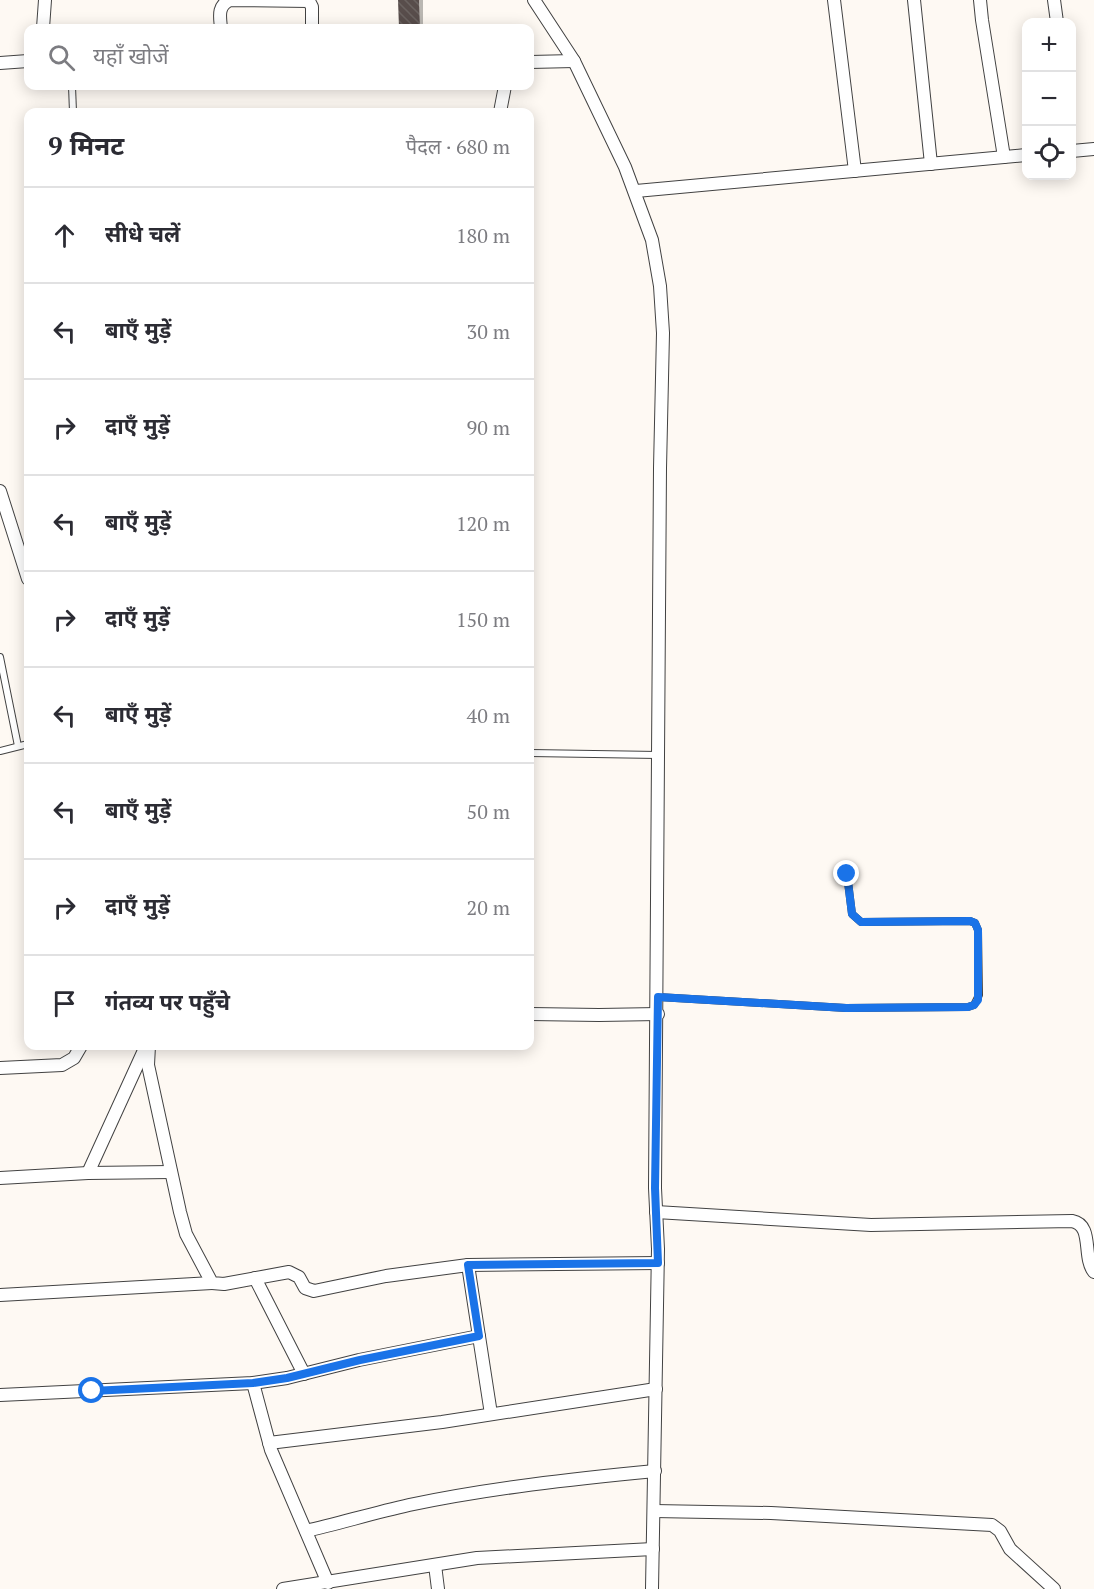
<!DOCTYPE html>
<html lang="hi">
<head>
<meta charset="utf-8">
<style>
	:root { --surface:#fff; --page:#f7f7f7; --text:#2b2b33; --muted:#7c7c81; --line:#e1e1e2 }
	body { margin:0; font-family:"PT Serif","Noto Sans Devanagari",serif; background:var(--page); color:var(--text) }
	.controls { position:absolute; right:18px; top:18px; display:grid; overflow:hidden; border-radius:12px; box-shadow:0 3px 15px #0003 }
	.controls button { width:54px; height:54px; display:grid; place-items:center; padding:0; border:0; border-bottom:2px solid var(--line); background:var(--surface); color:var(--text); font:30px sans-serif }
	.stop { position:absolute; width:18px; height:18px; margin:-14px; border:4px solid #1a73e8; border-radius:50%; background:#fff }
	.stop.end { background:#1a73e8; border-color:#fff; box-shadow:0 2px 6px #0008 }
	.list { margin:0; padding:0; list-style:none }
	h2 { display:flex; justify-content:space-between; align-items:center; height:78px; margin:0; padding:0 24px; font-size:26px }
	h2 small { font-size:20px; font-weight:400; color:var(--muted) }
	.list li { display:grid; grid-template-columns:39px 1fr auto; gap:18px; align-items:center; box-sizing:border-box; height:96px; padding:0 24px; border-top:2px solid var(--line) }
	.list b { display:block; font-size:22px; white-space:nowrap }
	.list em { font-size:20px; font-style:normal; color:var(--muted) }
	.icon { flex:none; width:33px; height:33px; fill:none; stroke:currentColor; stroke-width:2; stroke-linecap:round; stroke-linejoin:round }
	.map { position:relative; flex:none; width:1094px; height:1589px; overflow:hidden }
	.search { position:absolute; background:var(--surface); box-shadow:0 3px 15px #0003; left:24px; top:24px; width:510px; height:66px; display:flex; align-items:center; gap:15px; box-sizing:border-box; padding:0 21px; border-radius:12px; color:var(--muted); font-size:22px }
	.panel { position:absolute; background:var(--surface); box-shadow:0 3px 15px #0003; left:24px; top:108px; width:510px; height:942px; border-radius:12px }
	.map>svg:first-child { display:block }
</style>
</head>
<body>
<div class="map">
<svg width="1094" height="1589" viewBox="0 0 1094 1589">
	<defs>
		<pattern id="building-back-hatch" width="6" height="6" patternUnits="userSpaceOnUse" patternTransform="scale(1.5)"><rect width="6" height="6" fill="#584e4c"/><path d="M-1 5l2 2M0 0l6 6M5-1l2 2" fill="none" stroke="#6b6361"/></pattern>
		<filter id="shadow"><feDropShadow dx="4" dy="-4" stdDeviation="0" flood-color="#0004"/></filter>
	</defs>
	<rect width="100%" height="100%" fill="#fef9f3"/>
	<path fill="url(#building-back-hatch)" filter="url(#shadow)" d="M398,0h21l1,28h-21z"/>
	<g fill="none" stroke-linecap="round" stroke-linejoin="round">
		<g stroke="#424242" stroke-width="8">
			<g id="lane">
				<path d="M72,86l1,26"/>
				<path d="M0,657l18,89"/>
				<path d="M0,751l28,-7"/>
				<path d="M530,753l128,2"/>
				<path d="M658,997l188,11 122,-1 6,-2 5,-10 -1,-65 -3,-7 -5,-2 -109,1 -9,-8 -5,-40"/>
			</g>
		</g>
		<g stroke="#424242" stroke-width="14">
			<g id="street">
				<path d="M534,0l40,61 51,106 27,73 8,46 3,47 -3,135 -5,720 3,61 -6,340"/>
				<path d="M834,0l21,171"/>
				<path d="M914,0l17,164"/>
				<path d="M980,0l2,20 22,137"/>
				<path d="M1054,0l3,22"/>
				<path d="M43,28l2,-28"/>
				<path d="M221,28c-1,-11 -4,-22 9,-28l79,1 3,6v21"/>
				<path d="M530,62l44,-1"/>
				<path d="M0,63l28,-2"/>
				<path d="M500,112l5,-26"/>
				<path d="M1072,151l22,-2"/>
				<path d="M636,191l390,-36"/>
				<path d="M0,491l28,88"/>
				<path d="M530,1014l69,1 59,-1"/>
				<path d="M149,1046l-1,19 32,147 6,22 26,49 12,1 65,-12 10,5 6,11 9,3 72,-15 82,-11 190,-2"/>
				<path d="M0,1068l62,-3 12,-7 7,-12"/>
				<path d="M88,1173l58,-127"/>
				<path d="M0,1178l88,-5 83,-1"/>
				<path d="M656,1212l215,13 201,-4c22,4 10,36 22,51"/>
				<path d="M468,1265l23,149"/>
				<path d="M255,1278l49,96"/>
				<path d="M0,1295l212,-12"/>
				<path d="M253,1383l18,67 57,133"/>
				<path d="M0,1395l253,-12 34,-5 72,-18 120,-24"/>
				<path d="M269,1443l173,-21 214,-33"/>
				<path d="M654,1511l117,2 221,12 8,6 10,18 44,40"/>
				<path d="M306,1531c34,-8 68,-18 103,-26 81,-17 163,-26 246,-34"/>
				<path d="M435,1565l3,24"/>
				<path d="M283,1589l194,-31 176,-9"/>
			</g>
		</g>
		<use href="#lane" stroke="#fff" stroke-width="6"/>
		<use href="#street" stroke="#fff" stroke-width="12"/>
	</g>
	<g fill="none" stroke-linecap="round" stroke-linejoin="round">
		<path stroke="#1a73e8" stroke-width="8" d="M92,1391l161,-8 34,-5 73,-18 119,-24 -11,-71 190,-2 -3,-75 3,-191 188,11 122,-1 6,-2 4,-5v-70l-3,-7 -5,-2 -109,1 -9,-8 -5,-40"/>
	</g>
</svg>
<div class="controls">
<button>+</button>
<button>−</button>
<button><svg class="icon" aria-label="locate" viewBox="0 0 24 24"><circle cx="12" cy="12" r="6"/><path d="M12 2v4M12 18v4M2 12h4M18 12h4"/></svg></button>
</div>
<div class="stop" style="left:92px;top:1391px"></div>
<div class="stop end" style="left:847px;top:874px"></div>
<div class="search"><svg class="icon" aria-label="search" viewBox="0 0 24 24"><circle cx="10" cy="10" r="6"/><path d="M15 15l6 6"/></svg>यहाँ खोजें</div>
<section class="panel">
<h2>9 मिनट<small>पैदल · 680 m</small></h2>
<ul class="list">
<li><svg class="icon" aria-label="ahead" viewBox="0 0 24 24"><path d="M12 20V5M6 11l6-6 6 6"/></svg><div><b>सीधे चलें</b></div><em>180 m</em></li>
<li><svg class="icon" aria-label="left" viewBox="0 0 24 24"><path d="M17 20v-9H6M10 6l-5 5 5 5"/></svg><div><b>बाएँ मुड़ें</b></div><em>30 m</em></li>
<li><svg class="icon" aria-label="right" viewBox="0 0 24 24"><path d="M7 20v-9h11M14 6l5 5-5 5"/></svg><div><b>दाएँ मुड़ें</b></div><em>90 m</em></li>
<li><svg class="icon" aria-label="left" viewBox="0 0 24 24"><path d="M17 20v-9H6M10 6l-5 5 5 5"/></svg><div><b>बाएँ मुड़ें</b></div><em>120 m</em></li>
<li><svg class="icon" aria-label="right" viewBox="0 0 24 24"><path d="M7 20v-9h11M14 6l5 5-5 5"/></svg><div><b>दाएँ मुड़ें</b></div><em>150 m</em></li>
<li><svg class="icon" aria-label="left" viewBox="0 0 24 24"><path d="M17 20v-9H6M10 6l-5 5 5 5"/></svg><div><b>बाएँ मुड़ें</b></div><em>40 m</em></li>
<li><svg class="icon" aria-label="left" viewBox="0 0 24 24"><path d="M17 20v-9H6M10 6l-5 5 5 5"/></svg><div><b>बाएँ मुड़ें</b></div><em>50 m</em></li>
<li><svg class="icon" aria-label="right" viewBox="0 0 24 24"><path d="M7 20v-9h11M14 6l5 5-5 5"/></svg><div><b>दाएँ मुड़ें</b></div><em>20 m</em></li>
<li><svg class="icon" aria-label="arrive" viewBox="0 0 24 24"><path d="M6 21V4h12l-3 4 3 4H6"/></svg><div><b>गंतव्य पर पहुँचे</b></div></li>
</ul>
</section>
</div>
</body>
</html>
